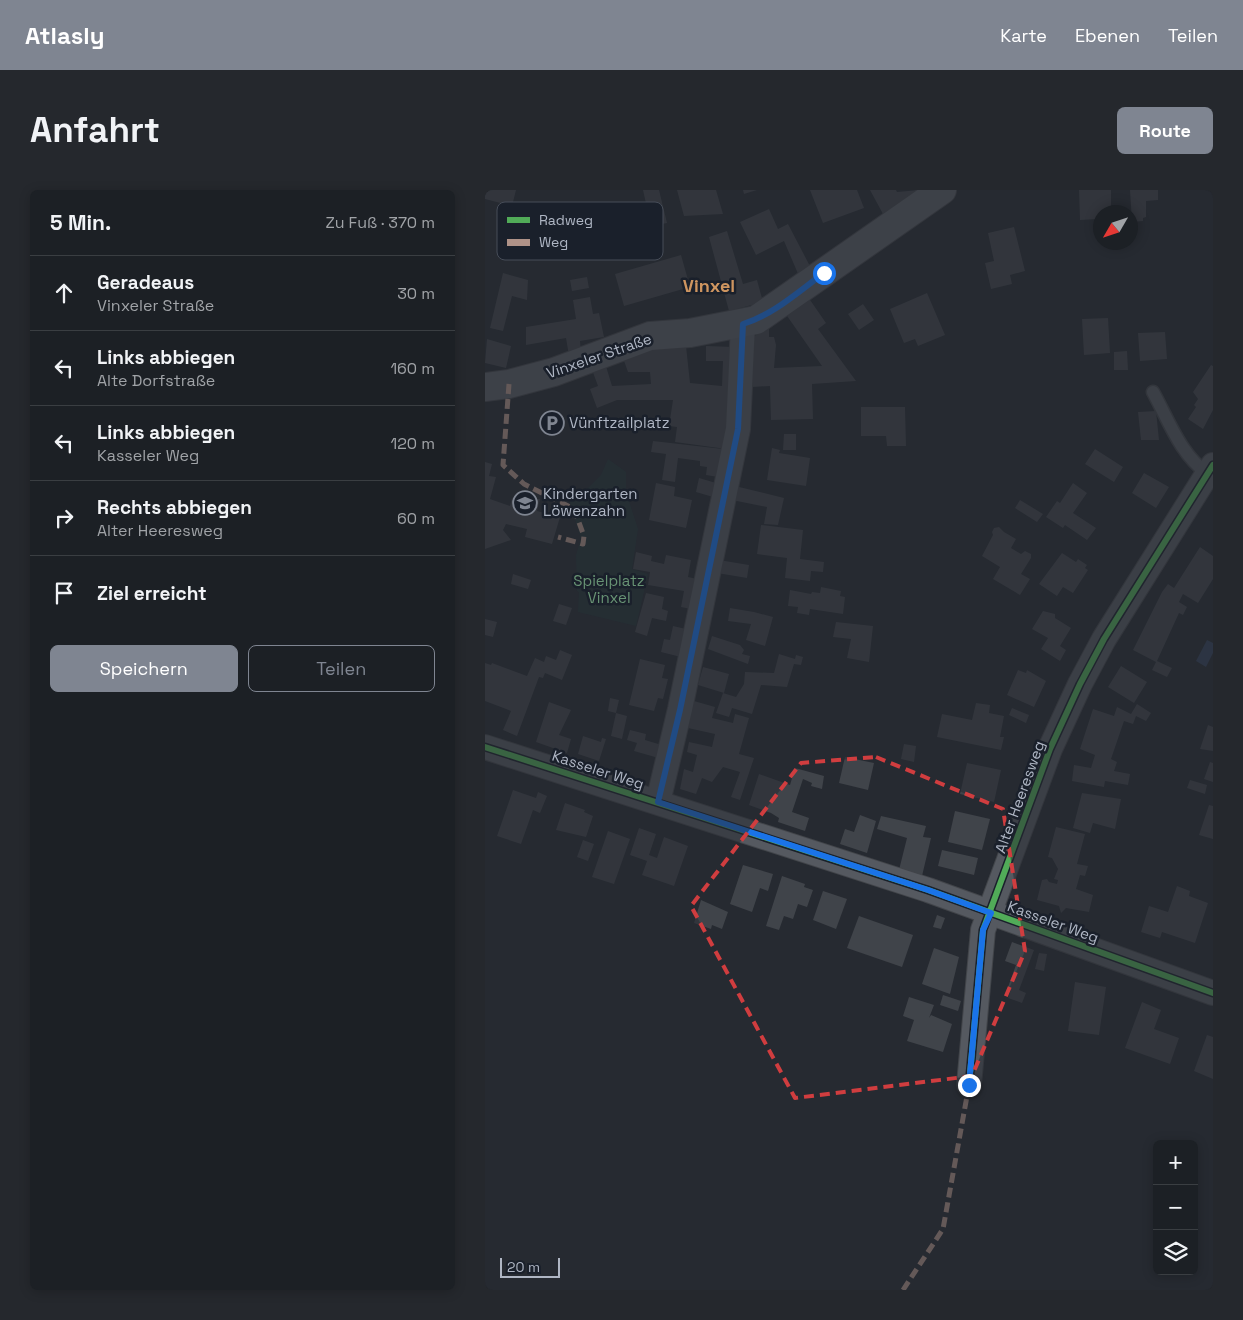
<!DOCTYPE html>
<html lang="de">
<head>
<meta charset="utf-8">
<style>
	:root { --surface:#1c2025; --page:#25282d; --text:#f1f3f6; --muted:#a0a3a7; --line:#3a3e42; --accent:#7f8591 }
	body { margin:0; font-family:"Space Grotesk",sans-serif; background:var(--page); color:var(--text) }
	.controls { position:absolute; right:15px; bottom:15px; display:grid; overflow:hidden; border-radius:8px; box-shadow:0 2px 12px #0003 }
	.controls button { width:45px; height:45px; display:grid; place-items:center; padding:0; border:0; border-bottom:1px solid var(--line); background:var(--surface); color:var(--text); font:25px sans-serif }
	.compass { position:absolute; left:608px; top:15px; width:45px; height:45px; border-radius:50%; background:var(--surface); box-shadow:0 2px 12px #0003; rotate:231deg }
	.scale { position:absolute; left:15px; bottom:12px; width:60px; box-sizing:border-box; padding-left:5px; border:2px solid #afb6c4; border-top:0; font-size:14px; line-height:18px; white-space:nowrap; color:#afb6c4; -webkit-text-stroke:4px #1a202b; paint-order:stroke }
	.stop { position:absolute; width:15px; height:15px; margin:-11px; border:4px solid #1a73e8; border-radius:50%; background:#fff }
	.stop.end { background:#1a73e8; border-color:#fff; box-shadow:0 1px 5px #0008 }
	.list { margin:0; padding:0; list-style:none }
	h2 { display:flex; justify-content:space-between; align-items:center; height:65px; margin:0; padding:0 20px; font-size:21px }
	h2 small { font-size:16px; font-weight:400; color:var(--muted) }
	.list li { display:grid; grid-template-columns:32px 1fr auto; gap:15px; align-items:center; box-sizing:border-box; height:75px; padding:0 20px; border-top:1px solid var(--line) }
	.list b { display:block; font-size:19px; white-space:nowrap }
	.list p { margin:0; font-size:16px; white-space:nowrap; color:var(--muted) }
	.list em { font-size:16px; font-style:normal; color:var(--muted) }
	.actions { display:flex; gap:10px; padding:15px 20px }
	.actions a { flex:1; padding:11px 0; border:1px solid var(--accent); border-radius:8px; text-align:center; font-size:18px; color:var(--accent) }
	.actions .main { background:var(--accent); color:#fff }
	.icon { flex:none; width:28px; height:28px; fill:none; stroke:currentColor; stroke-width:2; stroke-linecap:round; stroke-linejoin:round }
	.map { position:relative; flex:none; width:728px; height:1100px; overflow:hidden; border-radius:8px }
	header { display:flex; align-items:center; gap:30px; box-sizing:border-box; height:70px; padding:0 25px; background:var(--accent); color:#fff }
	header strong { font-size:24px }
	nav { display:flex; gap:28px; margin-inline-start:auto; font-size:18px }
	.intro { display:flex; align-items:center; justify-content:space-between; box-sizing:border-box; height:120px; padding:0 30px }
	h1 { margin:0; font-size:35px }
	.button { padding:12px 22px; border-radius:8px; background:var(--accent); color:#fff; font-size:18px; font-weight:700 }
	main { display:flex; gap:30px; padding:0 30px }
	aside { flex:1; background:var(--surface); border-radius:8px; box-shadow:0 2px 12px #0003 }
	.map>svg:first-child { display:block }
</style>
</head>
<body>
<header>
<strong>Atlasly</strong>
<nav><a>Karte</a><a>Ebenen</a><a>Teilen</a></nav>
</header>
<div class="intro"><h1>Anfahrt</h1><a class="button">Route</a></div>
<main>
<aside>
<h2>5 Min.<small>Zu Fuß · 370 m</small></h2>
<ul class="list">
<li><svg class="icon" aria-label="ahead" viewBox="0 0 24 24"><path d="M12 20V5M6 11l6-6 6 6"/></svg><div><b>Geradeaus</b><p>Vinxeler Straße</p></div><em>30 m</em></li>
<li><svg class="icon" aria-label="left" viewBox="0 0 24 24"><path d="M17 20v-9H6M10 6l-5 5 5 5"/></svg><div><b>Links abbiegen</b><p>Alte Dorfstraße</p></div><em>160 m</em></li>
<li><svg class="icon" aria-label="left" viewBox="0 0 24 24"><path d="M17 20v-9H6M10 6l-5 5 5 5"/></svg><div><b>Links abbiegen</b><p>Kasseler Weg</p></div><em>120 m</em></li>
<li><svg class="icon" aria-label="right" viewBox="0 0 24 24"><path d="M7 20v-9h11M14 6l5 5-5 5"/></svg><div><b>Rechts abbiegen</b><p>Alter Heeresweg</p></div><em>60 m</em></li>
<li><svg class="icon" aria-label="arrive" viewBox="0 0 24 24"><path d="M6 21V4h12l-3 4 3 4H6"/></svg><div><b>Ziel erreicht</b></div></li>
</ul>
<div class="actions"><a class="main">Speichern</a><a>Teilen</a></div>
</aside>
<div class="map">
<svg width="728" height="1100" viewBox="0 0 728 1100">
	<rect width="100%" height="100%" fill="#262a31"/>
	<path fill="#243437" d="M123,269l18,13v20l12,37 -6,40 16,5 -12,52 -58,-14 1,-20 -2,-1 -1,-36 5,-16 -13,-43 13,-3 3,3 5,-4 -2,-3 14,-14z"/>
	<path fill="#344259" d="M722,450l6,3v10l-7,14 -10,-6z"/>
	<g fill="#40444a">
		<path d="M0,0h31l-4,16 -27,-7z"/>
		<path d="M158,0h16l8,33 -16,3z"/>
		<path d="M192,0h39l7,24 -39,2z"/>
		<path d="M258,0h14l-13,4z"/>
		<path d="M325,0h47l7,18 -41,15z"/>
		<path d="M385,0h26l1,2 22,-2 -36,24z"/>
		<path d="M594,0h32v22h-10v4h-5l1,3 -17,1z"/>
		<path d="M645,0h28v10l-12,1v16l-3,1v3l-11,1z"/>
		<path d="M284,19l9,20 10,-5 24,46 -13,6 -15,-35 -28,14 -16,-33z"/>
		<path d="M529,37l11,44 -15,4 2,9 -21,5 -6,-26 9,-2 -6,-28z"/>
		<path d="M242,41l16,53 14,-4 6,22 -34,9 -20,-74z"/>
		<path d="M196,65l9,32 -66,19 -9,-32z"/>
		<path d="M18,83l25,7 -1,20 -15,-4 -9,35 -13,-3z"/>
		<path d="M102,87l2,11 -17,3 -2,-11z"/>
		<path d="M442,103l18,42 -27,11 -3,-7 -11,4 -14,-34z"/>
		<path d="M105,107l3,17 6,-1 5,24 -24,4 1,11 -12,4 -3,-18 -40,7v-18l50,-8 -3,-19z"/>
		<path d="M323,107l18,26 -8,6 38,52 -44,3 1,35 -42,1 -1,-34 -18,1 3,-51 14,-11v12h5l2,8 -2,23 48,-2 -37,-53z"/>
		<path d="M378,114l11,16 -15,10 -11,-16z"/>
		<path d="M623,128l2,35 -26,2 -2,-36z"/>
		<path d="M680,142l2,27 -27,2 -2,-28z"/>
		<path d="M2,149l24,7 -5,22 -21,-5z"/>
		<path d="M178,156h23l4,37 32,3 1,-25h-17v-15l29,1 -9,102 -51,-7 2,-15 -8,-1 4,-26h-56l-20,8 -7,-19 8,-3 -7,-19 14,-4 7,23 39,-2 -1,-12h-22l-5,-14z"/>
		<path d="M642,161l1,19h-14v-18z"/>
		<path d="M726,175l2,1v44l-10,19 -15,-10 8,-12 -2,-2 4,-6 -5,-7z"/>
		<path d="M376,217h44l1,39h-19l-1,-10h-25z"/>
		<path d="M671,221l3,29h-18l-3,-28z"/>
		<path d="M299,244h12v16h-13z"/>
		<path d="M168,251l70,8 -5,28 -12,-2 1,-8 -7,-1v-5l-22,-3 -3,24 -13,-2 4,-26 -15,-2z"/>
		<path d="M287,258l8,2 -1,3 31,5 -4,28 -39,-6z"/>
		<path d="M610,259l28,18 -9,15 -29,-18z"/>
		<path d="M0,272l7,2 -3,12 7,1 -6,22 20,7 2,-8 28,1 -3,12 23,6 -8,27 -27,-7 2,-8 -21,-5 -3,6 8,10 -26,9z"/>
		<path d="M659,283l25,14 -13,21 -24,-15z"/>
		<path d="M214,288l17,5 -3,14 -17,-5z"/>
		<path d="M171,293l19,4 -1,9 18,4 -6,28 -37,-8z"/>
		<path d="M588,293l14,10 -14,20 23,15 -9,12 -22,-15 -2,3 -17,-11 11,-16 3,2z"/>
		<path d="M250,296l49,12 -6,27 -14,-1 3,-17 -35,-7z"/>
		<path d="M535,310l23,14 -6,8 -22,-14z"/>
		<path d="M276,335l42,5 -3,29 24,3 -1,10 -12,-1 -1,10 -25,-3 2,-20 -30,-4z"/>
		<path d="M514,337l5,5 12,7 -5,9 10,6 4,-3 6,3v4l-10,16 9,5 -10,16 -27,-16 7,-12 -18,-11 11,-21 -1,-3 2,-4z"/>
		<path d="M715,357l13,9v23l-15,24 -15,-9 -4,8 8,5 -4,8 -4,-2 -22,48 15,7 -5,9 -15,-7 4,-8 -23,-12 29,-58 6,-8 6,4z"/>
		<path d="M151,362l16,4 -1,5 13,3 2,-9 25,5 -3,17 9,2 -6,30 -10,-2 3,-16 -36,-6 2,-13 -17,-3z"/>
		<path d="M577,363l14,9 2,-3 9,6 -2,3 3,2 -15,23 -10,-6 -6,9 -18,-12z"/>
		<path d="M234,370l30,5 -2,13 -30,-5z"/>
		<path d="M28,384l18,6 -3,9 -17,-5z"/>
		<path d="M336,397l20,4 -1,5 5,1 -2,17 -33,-5 -1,6 -12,-2 1,-6 -10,-1 2,-16 21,4 1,-2 8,1z"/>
		<path d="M161,403l18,4 -2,12 6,2 -2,10 -14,-3 -5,18 -12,-4z"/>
		<path d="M74,414l13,4 -6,17 -13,-4z"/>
		<path d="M245,418l24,4 19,5 -8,29 -19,-6 5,-16 -23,-3z"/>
		<path d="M558,421l12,3v4l16,10 -11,18 6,4 -6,11 -19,-12 7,-11 -16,-9z"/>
		<path d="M0,429l12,3 -4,15 -8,-2z"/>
		<path d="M351,432l37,4 -4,36 -22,-4 4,-19 -18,-2z"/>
		<path d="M188,436l13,3 -5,28 -20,-5 3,-13 6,1z"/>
		<path d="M227,446l28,9 4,5 -2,4 8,2 -2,8 -40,-15z"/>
		<path d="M75,460l12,5 -10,25 -17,-7 -2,5 -4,-1 -22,59 -14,-6 8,-19 -26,-10v-38l6,2 1,-2 35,13 8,-18 9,4 2,-6 10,4z"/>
		<path d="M294,464l16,5 1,-4 7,2 -2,8 -7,-1 -7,23 -26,-2 -9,29 -20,-6 -3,9 -13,-4 7,-20 13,4 8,-13 1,-12 29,1z"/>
		<path d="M155,469l25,6 -3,13 6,1 -5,20 -5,-1 -4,13 -25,-6z"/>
		<path d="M636,476l26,16 -13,21 -26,-16z"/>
		<path d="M218,477l26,7 -5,19 -26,-8z"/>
		<path d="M533,480l8,3 1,-3 19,11 -12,26 -27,-12z"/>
		<path d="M125,508l9,2 -3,13 -8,-2z"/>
		<path d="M209,511l21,6 -3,11 21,5 2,-9 14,4 -10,36 15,4 -14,42 -9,-3 9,-25 -17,-5 -11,15 -10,-4 -6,16 -16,-5 4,-20 9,3 4,-17 -10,-3 2,-10 23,5 3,-13 -27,-6z"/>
		<path d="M64,512l22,8 -12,25 12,4 -4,14 -31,-11z"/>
		<path d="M491,513l14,2 -1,8 15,3 -4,21h4l-3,13 -64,-13 5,-23 30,6z"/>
		<path d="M652,514l14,9 -5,8 -10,-5 -3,8 -9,-3 -13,38 6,3 -3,9 16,3 -2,11 -23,-4 -1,6 -32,-6 2,-16 17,3 4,-13 -15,-6 13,-40 21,7 3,-9 14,7z"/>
		<path d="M527,518l17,7 -3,8 -17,-8z"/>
		<path d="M131,523l11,3 -5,23 -11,-3z"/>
		<path d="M723,535l5,2v24l-13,-2z"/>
		<path d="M145,540l16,4 -1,6 20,6 -3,13 -28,-8 3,-8 -10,-3z"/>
		<path d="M98,546l18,6 1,-4 4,1 -7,22 -21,-7z"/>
		<path d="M419,554l12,2 -2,16 -13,-3z"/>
		<path d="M360,567l29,6 -6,27 -29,-7z"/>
		<path d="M725,572l3,1v19l-9,-3z"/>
		<path d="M482,573l34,7 -7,32 -34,-8z"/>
		<path d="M310,578l29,8 -2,13 -11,-3 1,-3 -9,-4 -11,33 17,6 -4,13 -27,-9 1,-4 -8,-5 -22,-8 10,-31 31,11z"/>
		<path d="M705,590l17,5 -2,9 -18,-6z"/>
		<path d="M28,600l23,8 2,-6 9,4 -7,17 -7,-3 -12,34 -24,-8z"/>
		<path d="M597,603l39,6 -6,30 -22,-6 -3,10 -17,-5z"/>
		<path d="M80,613l20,7 -1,2 9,4 -7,21 -30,-7z"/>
		<path d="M724,615l4,1v33l-14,-4z"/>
		<path d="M470,621l35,8 -8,31 -34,-8z"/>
		<path d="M375,625l16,6 -9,32 -27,-9 5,-15 9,3z"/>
		<path d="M396,626l45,10 -3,11 8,1 -9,38 -23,-6 8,-32 -30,-9z"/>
		<path d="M571,637l29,7 -8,30 11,2 -3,10 -5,-1 -4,14 17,6 -4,17 -23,-4 -5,5 -2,-7 -22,-6 5,-20 5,-1 2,3 8,2 1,-4 -4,-1 4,-10 -6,-11 -4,-1z"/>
		<path d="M154,638l17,6 -7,21 8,3 7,-21 24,9 -14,40 -32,-11 5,-14 -17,-6z"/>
		<path d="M123,641l22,8 -16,45 -22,-7z"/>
		<path d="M98,650l11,4 -6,17 -11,-4z"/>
		<path d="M457,660l36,8 -4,17 -36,-9z"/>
		<path d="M258,675l30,9 -5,17 -8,-3 -8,24 -22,-8z"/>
		<path d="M297,686l23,8 -1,3 9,3 -6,17 -9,-3 -5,15 -9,-3 -5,14 -13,-4z"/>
		<path d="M692,696l13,5 -1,5 19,7 -13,40 -33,-11 -2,6 -19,-6 8,-26 19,6z"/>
		<path d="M338,701l24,8 -11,30 -23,-9z"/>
		<path d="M216,710l27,12 -6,17 -10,-4 -1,4 -17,-6z"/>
		<path d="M452,725l8,3 -4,11 -8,-2z"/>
		<path d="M374,726l54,19 -11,32 -55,-19z"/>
		<path d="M527,752l22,8 -15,40 7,3 -4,10 -14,-5 3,-9 -3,-2 8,-22 -11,-4z"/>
		<path d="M449,758l25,9 -9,37 -28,-10z"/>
		<path d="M554,763l8,1 -3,17 -9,-2z"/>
		<path d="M590,792l31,5 -7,48 -31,-4z"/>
		<path d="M458,805l18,6 -3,10 -18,-6z"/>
		<path d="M424,807l25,8 -5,13 2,-3 21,9 -9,28 -36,-11 7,-21 -11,-4z"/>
		<path d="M657,812l19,8 -7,19 25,9 -9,26 -45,-16z"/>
		<path d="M722,845l6,2v42l-19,-8z"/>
	</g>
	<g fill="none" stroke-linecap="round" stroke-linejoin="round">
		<g stroke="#42454a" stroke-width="15">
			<path id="service" d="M668,202c16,29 27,62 55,82"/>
		</g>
		<g stroke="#42454a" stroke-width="26">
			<g id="minor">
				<path d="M0,557l443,143 285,103"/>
				<path d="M173,612l22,-93 58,-280 5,-105"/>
				<path d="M484,895l14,-155 67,-181 30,-65 24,-45 109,-174"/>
			</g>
		</g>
		<g stroke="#42454a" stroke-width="30">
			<path id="secondary" d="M0,197l24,-3 45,-12 96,-36 40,-3 66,-13 186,-130"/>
		</g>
		<use href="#service" stroke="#555960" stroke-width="12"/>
		<use href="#minor" stroke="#555960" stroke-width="24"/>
		<use href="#secondary" stroke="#5a5d65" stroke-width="28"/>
		<g stroke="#af9288" stroke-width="5" stroke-dasharray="10 5" stroke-linecap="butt">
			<path d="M24,194l-6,81 21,19 50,25 10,27 -1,8 -25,-7"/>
			<path d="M418,1100l40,-61 26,-144"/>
		</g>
		<g stroke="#1a202b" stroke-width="9">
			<g id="cycleway">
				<path d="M0,557l443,143 285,103"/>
				<path d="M484,895l14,-155 67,-181 30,-65 24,-45 109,-174"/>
			</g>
		</g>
		<use href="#cycleway" stroke="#51ab58" stroke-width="6"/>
	</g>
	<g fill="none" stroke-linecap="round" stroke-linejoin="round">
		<path stroke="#1a73e8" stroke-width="6" d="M339,83c-25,18 -51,42 -81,51l-5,105 -58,281 -22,92 270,88 63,23 -8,17 -14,155"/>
	</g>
	<path d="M0 0H728V1100H0ZM391,567l127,52 22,142 -53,125 -177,22 -104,-192 110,-143z" fill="#262a31" fill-opacity=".55" fill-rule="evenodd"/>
	<path fill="none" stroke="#d03d3f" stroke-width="4" stroke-dasharray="10 6" stroke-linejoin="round" d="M391,567l127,52 22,142 -53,125 -177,22 -104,-192 110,-143z"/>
	<defs>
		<g id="parking-ring" transform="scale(1.25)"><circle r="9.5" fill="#1a202b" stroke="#7f8591" stroke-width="1.5"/><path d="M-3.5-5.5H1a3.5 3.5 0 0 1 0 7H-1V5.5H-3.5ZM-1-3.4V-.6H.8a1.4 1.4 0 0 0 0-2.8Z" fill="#7f8591"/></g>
		<g id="school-ring" transform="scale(1.25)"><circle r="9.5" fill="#1a202b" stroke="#7f8591" stroke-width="1.5"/><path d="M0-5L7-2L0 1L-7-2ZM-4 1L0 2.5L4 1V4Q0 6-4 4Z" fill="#7f8591"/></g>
	</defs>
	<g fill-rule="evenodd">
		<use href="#parking-ring" x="67" y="233"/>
		<use href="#school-ring" x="40" y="313"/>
	</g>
	<g text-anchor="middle" stroke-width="5" stroke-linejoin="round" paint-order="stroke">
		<g font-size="15" fill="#afb6c4" stroke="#1a202b">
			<text transform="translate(114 166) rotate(-19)" y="5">Vinxeler Straße</text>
			<text transform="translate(113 580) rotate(18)" y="5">Kasseler Weg</text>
			<text transform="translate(535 607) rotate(-70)" y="5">Alter Heeresweg</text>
			<text transform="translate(568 732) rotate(20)" y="5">Kasseler Weg</text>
		</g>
		<g font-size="15" fill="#afb6c4" stroke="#1a202b" text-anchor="start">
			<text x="84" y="238">Vünftzailplatz</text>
			<text x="58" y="309">Kindergarten<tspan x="58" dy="17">Löwenzahn</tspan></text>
		</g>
		<g font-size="15" fill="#689374" stroke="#1a202b">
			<text x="124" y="396">Spielplatz<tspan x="124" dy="17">Vinxel</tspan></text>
		</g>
		<g font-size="18" font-weight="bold" fill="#ce9560" stroke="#1a202b">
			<text x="224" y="102">Vinxel</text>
		</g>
	</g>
	<rect x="12" y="12" width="166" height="58" rx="8" fill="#1a202b" stroke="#474d59" stroke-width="1"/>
	<rect x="22" y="27" width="23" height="6" fill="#51ab58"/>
	<rect x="22" y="49" width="23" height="7" fill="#af9288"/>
	<g font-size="14" fill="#afb6c4">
		<text x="54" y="35">Radweg</text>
		<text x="54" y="57">Weg</text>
	</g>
</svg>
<div class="controls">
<button>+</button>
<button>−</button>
<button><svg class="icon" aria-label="layers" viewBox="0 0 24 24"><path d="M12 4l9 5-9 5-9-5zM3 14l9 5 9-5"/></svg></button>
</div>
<svg class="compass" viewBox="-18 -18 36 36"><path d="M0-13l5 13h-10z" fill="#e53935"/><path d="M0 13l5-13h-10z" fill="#a0a3a7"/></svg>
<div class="scale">20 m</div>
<div class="stop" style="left:339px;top:83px"></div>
<div class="stop end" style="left:484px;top:895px"></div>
</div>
</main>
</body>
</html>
